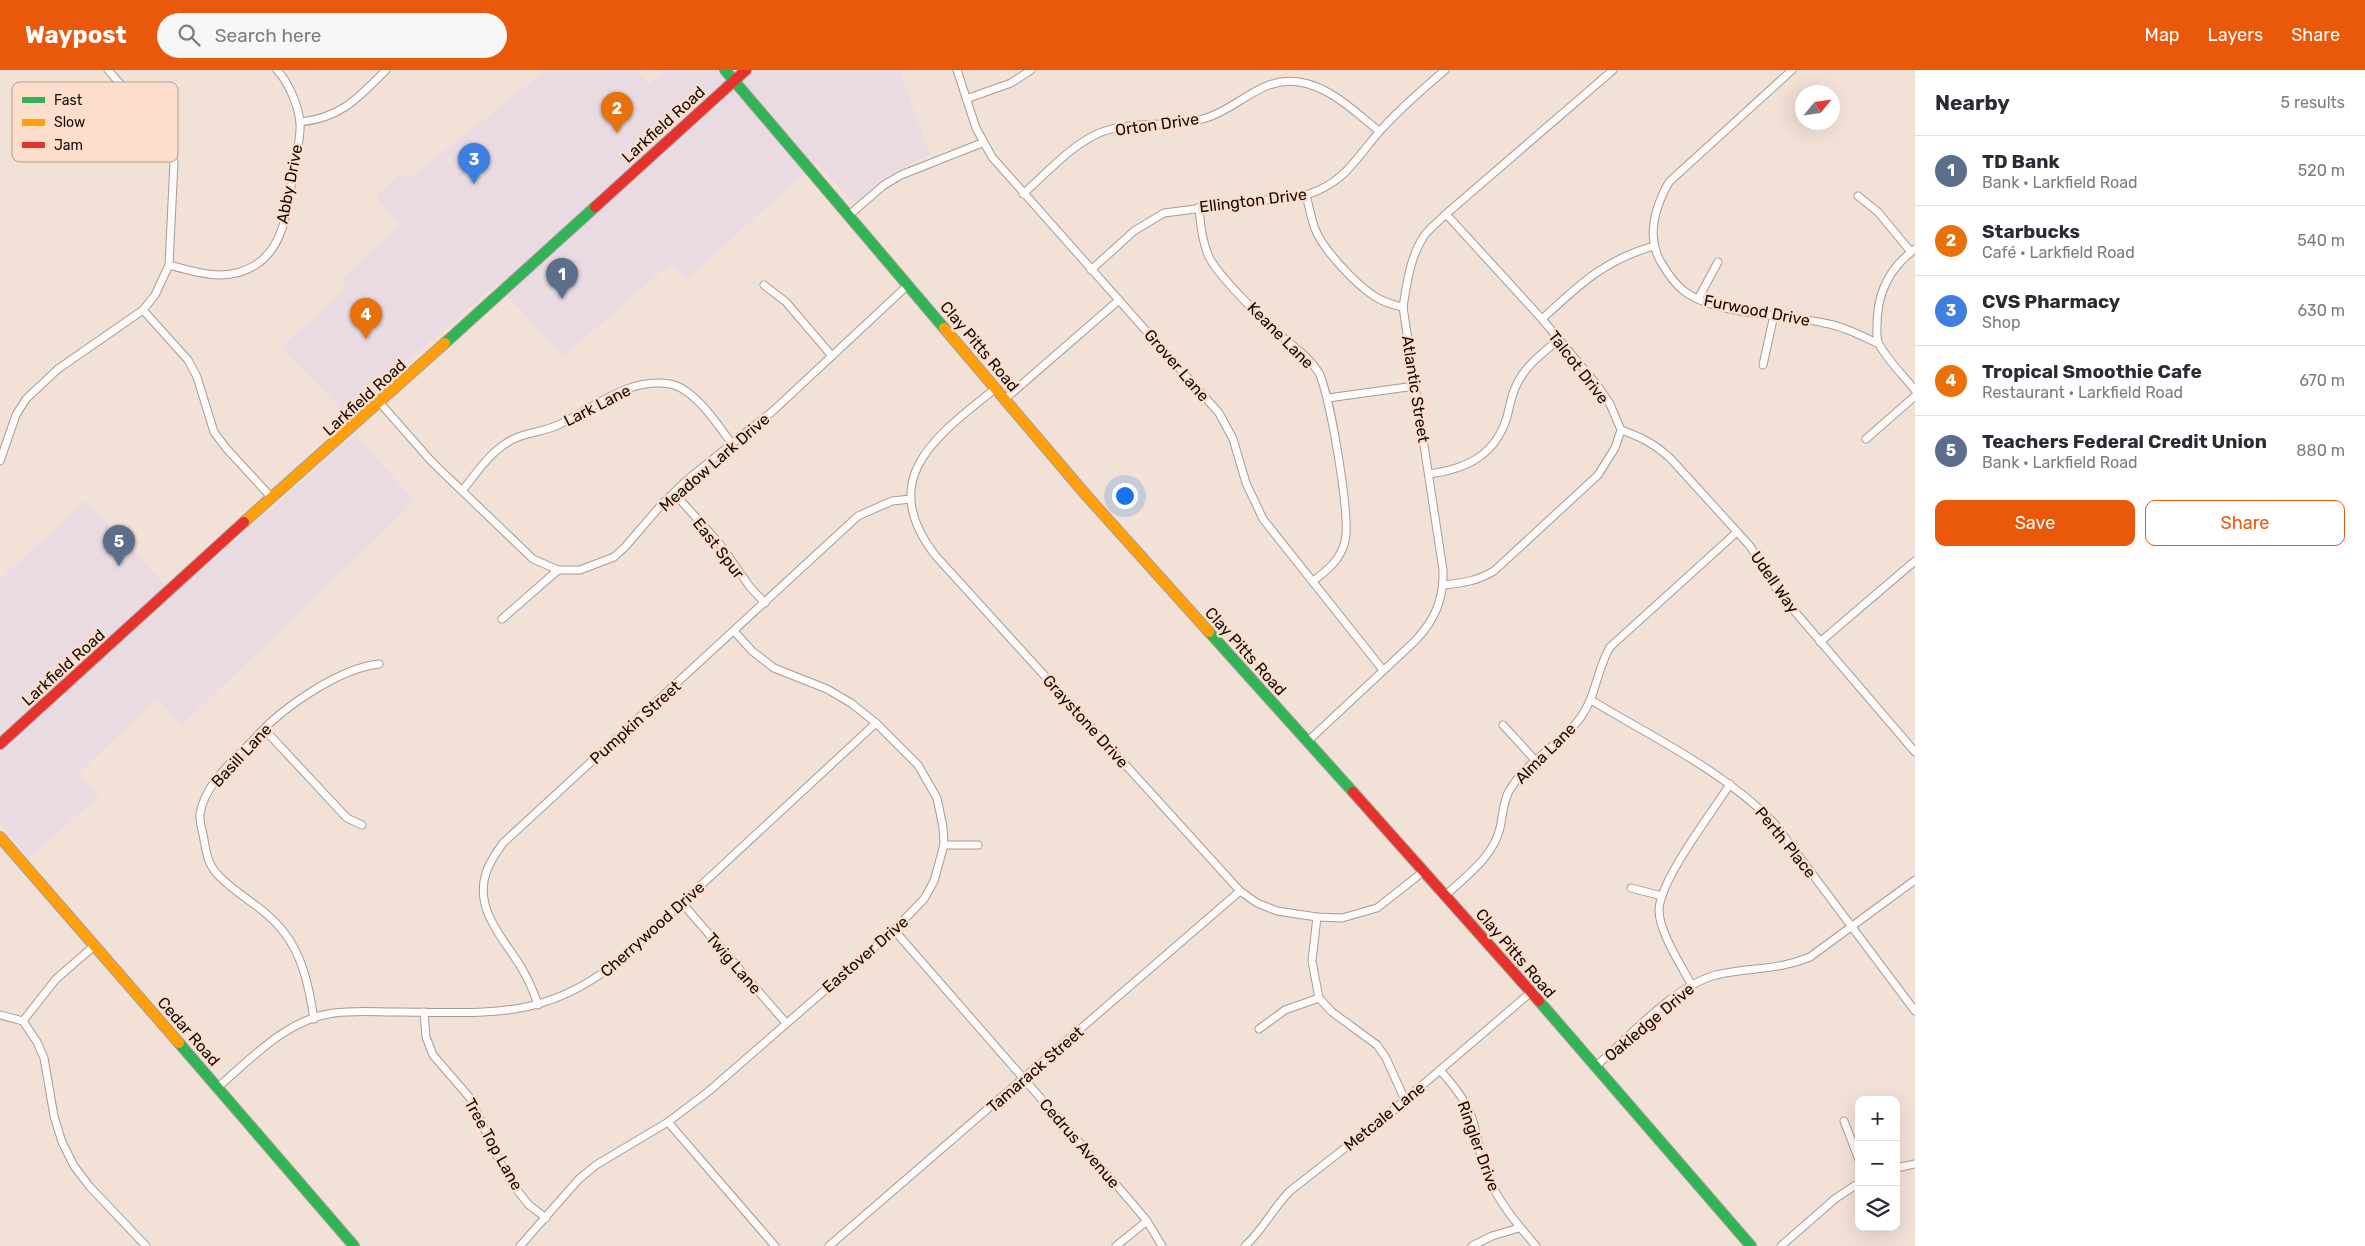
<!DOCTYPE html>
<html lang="en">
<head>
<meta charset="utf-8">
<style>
	:root { --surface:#fff; --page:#f7f7f7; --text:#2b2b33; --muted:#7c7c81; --line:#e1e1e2; --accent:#ea580c }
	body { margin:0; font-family:Rubik,sans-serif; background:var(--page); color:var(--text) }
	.controls { position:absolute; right:15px; bottom:15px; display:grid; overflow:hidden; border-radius:10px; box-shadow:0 5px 20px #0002 }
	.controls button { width:45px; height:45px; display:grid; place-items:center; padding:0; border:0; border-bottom:1px solid var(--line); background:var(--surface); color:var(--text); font:25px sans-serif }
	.compass { position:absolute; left:1795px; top:15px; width:45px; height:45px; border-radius:50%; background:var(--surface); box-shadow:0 5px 20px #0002; rotate:61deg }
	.you { position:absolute; left:1124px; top:425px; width:18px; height:18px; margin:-12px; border:4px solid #fff; border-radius:50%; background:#1a73e8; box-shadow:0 0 0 8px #1a73e833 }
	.badge { display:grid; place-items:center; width:32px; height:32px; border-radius:50%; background:var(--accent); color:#fff; font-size:16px; font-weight:700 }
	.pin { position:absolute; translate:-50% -41px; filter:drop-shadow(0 1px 2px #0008) }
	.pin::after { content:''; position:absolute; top:26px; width:18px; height:15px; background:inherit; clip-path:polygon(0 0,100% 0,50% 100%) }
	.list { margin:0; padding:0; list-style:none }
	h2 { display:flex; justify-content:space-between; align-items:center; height:65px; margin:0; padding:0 20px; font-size:21px }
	h2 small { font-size:16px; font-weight:400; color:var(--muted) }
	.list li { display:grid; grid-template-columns:32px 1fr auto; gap:15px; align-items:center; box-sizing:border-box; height:70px; padding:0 20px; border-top:1px solid var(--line) }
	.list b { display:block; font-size:19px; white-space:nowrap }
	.list p { margin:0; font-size:16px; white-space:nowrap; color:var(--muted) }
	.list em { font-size:16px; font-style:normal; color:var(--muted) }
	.actions { display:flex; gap:10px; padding:15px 20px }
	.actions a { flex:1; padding:11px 0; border:1px solid var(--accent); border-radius:10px; text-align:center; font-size:18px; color:var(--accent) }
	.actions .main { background:var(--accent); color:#fff }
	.icon { flex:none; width:28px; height:28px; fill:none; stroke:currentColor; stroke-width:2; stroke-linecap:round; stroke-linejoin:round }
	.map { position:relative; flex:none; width:1915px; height:1176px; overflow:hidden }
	header { display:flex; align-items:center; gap:30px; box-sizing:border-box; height:70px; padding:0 25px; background:var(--accent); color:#fff }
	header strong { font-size:24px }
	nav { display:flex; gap:28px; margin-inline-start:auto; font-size:18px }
	.search { width:350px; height:45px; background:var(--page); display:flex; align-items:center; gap:12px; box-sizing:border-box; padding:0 18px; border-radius:28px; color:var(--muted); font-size:19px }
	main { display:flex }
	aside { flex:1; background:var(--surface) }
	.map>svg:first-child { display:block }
</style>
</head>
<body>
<header>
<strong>Waypost</strong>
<div class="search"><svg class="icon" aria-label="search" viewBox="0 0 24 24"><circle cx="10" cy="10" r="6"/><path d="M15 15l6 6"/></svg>Search here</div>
<nav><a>Map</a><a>Layers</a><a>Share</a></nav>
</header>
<main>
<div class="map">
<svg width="1915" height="1176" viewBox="0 0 1915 1176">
	<rect width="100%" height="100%" fill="#f2e1d7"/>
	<g fill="#e9dbe1">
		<path d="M546,0h90l13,14 17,-14h233l31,84 -44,22 -32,27 -38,-41 -129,117 -17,-15 -107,92 -66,-72 -152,129 -64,-66 66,-59 -6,-8 58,-55 -23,-29 24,-22 9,5z"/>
		<path d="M355,365l60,66 -233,224 -25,-27 -78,75 20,23 -70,62 -29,-35v-244l86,-78 88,93z"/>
	</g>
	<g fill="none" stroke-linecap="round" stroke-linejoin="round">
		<g stroke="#a89c94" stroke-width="9">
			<g id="street">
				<path d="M957,0l19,58 16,29 227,256 14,26 13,44 17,36 120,151"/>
				<path d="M1792,0l-123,112c-14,25 -24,55 -7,82 6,10 13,20 22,27 31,24 101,23 140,32 18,3 36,12 53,20"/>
				<path d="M966,29l45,-16 20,-13"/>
				<path d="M300,52c41,-4 58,-24 86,-52"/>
				<path d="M1023,124c23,-20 46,-47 74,-60 33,-15 74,-5 109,-16 33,-10 55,-42 93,-36 32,5 56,30 80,49"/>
				<path d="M1306,125c3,11 5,23 9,34 9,22 40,54 59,67 9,6 19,9 29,11"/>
				<path d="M1858,126l20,16 33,40"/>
				<path d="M1199,137c1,15 3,33 9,48 9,20 53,63 71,79 14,13 30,22 40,39 11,22 32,145 26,168 -4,18 -17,29 -32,40"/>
				<path d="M849,145l35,-30 17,-10 81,-32"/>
				<path d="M1915,179c-26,19 -38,44 -38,76 0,6 -1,14 2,19 9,17 24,31 36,46"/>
				<path d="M169,195c29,8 60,18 88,-1 30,-20 31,-64 37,-97 3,-14 7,-30 6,-45 -2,-17 -11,-39 -23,-52"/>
				<path d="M1091,200l43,-39 30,-18 142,-18c39,-12 49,-36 74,-64 20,-23 43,-42 65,-61"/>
				<path d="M764,215l22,17 46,54"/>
				<path d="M1698,229l20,-37"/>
				<path d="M143,240l45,50 9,17 17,55 12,16 45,49"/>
				<path d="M1542,249c37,-34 62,-59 112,-73"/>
				<path d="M1763,295l11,-50"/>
				<path d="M996,318c-58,47 -121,89 -61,167l305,336 17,12 20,8 40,6 25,1 35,-10 47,-37"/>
				<path d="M1328,328l87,-12"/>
				<path d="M1005,329l114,-99"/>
				<path d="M380,333l52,59 101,97 25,11h22l34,-13 11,-10 37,-43 25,-24 87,-70 134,-125"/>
				<path d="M1621,360c20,7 34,14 50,29l79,87 29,47 136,159"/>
				<path d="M1866,369l49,-43"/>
				<path d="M0,391l16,-46 10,-16 32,-30 85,-59 12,-15 14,-30 5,-103 -15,-34 -51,-58"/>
				<path d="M1429,404c37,-5 66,-18 78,-57 3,-11 4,-22 10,-33 8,-18 27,-32 41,-44"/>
				<path d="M462,421c13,-16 26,-36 43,-47 17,-12 36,-11 53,-19 37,-17 69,-48 112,-41 24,4 48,41 62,60"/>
				<path d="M674,423l45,50 31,44 15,16"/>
				<path d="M1443,515c20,-2 34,-4 51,-14l104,-96 17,-27 6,-18 -11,-26 -13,-19 -55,-66 -96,-105"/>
				<path d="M502,549l56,-49"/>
				<path d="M1820,572l95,-81"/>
				<path d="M1591,630c61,37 133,71 183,123l141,188"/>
				<path d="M1503,655l32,35"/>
				<path d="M264,659l83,89 15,7"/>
				<path d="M1308,671l107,-100c20,-21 29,-42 28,-71l-40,-263c4,-24 7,-50 21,-71 6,-8 15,-15 22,-22l167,-144"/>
				<path d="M944,775h34"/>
				<path d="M1631,818l31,8"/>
				<path d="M1446,825c21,-20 47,-38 54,-67 3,-13 3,-26 9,-37 18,-31 52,-46 72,-74 15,-21 16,-48 29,-70l127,-115"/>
				<path d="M682,833l104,120"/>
				<path d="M1317,847l-5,44 7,37 13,14 45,33 9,13 19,42"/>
				<path d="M894,860l238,273 15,18 15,25"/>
				<path d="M1691,914c-10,-19 -32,-52 -32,-74 1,-31 53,-97 71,-126"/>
				<path d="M538,935c-4,-13 -10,-26 -17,-38 -18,-29 -47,-58 -35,-94 3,-11 11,-21 17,-30l355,-327 34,-15 19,-2"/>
				<path d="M424,942l2,25 7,18 37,43 31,66 12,21 16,20 17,13"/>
				<path d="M0,945l23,6 14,21 7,16 10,58 8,26 12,24 16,21 56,59"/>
				<path d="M314,949c-5,-32 -11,-63 -31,-88 -18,-23 -43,-34 -63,-54 -12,-12 -13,-21 -16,-37 -1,-8 -5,-18 -4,-26 5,-32 37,-56 57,-78 26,-29 83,-68 122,-72"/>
				<path d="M23,951l33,-42 38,-33"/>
				<path d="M1259,959l26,-19 34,-12"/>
				<path d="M1595,997c33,-29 79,-81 121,-92 34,-8 60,-4 94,-18l105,-77"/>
				<path d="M1440,1000c14,16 29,34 34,55 5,18 6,36 14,52 12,27 29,47 48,69"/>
				<path d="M218,1017c34,-29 69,-68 116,-74 21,-3 44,-1 65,-1 96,1 153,8 230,-60l247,-229"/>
				<path d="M1844,1051l15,39"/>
				<path d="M668,1052l107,124"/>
				<path d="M1896,1098l19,-4"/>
				<path d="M520,1176l59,-67 17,-14 72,-43 41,-31 185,-161 30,-31 10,-18 10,-36 -1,-18 -6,-29 -19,-33 -42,-42 -25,-20 -24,-14 -53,-21 -22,-17 -18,-20"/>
				<path d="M829,1176l411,-355"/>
				<path d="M1116,1176l31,-25"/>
				<path d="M1245,1176c18,-16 28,-38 45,-55l101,-79 139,-119"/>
				<path d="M1472,1176l20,-10 27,-8"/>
				<path d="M1781,1176l55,-48 23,-15"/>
			</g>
		</g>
		<g stroke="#a89c94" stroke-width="12">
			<g id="fast">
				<path d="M725,0l219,258"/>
				<path d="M445,273l150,-136"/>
				<path d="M1209,562l144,160"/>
				<path d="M1539,931l212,245"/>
				<path d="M179,973l175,203"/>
			</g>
		</g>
		<g stroke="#a89c94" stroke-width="12">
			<g id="slow">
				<path d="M944,258l142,167 123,137"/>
				<path d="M244,452l201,-179"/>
				<path d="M0,767l179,206"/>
			</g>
		</g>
		<g stroke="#a89c94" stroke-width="12">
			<g id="jam">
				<path d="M595,137l151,-137"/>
				<path d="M0,674l244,-222"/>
				<path d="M1353,722l186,209"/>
			</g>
		</g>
		<use href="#street" stroke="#fdfaf9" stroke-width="7"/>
		<use href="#fast" stroke="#30b455" stroke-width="10"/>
		<use href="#slow" stroke="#ff9f0a" stroke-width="10"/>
		<use href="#jam" stroke="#e5322d" stroke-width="10"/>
	</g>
	<g text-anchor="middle" stroke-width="5" stroke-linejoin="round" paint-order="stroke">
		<g font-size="16" fill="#140a05" stroke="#fddecc">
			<text transform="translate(663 54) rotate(-42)" y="6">Larkfield Road</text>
			<text transform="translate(1157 54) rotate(-8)" y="6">Orton Drive</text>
			<text transform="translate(289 114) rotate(-79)" y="6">Abby Drive</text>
			<text transform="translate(1253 130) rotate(-7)" y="6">Ellington Drive</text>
			<text transform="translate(1757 240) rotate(11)" y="6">Furwood Drive</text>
			<text transform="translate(1281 265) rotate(45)" y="6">Keane Lane</text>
			<text transform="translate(980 276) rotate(50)" y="6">Clay Pitts Road</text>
			<text transform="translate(1177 295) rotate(49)" y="6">Grover Lane</text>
			<text transform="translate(1579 297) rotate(52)" y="6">Talcot Drive</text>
			<text transform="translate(1416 319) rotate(81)" y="6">Atlantic Street</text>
			<text transform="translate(364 327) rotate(-42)" y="6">Larkfield Road</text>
			<text transform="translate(597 335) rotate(-27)" y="6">Lark Lane</text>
			<text transform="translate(714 392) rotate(-41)" y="6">Meadow Lark Drive</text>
			<text transform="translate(719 478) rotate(52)" y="6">East Spur</text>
			<text transform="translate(1775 512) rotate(55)" y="6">Udell Way</text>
			<text transform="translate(1246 581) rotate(48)" y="6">Clay Pitts Road</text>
			<text transform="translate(63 597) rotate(-42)" y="6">Larkfield Road</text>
			<text transform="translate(1086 651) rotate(48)" y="6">Graystone Drive</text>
			<text transform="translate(635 652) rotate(-42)" y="6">Pumpkin Street</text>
			<text transform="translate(1545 683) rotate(-45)" y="6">Alma Lane</text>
			<text transform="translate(241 685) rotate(-47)" y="6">Basill Lane</text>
			<text transform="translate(1786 772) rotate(51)" y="6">Perth Place</text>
			<text transform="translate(652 859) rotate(-42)" y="6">Cherrywood Drive</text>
			<text transform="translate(1516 883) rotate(49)" y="6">Clay Pitts Road</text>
			<text transform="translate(865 884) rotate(-41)" y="6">Eastover Drive</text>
			<text transform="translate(734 893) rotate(49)" y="6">Twig Lane</text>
			<text transform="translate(1649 952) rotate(-40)" y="6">Oakledge Drive</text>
			<text transform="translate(189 961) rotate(49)" y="6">Cedar Road</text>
			<text transform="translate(1035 999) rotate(-41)" y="6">Tamarack Street</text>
			<text transform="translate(1384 1046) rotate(-39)" y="6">Metcale Lane</text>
			<text transform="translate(1080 1073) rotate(49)" y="6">Cedrus Avenue</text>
			<text transform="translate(494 1074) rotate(61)" y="6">Tree Top Lane</text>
			<text transform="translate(1479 1076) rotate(70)" y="6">Ringler Drive</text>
		</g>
	</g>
	<rect x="12" y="12" width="166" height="80" rx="8" fill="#fddecc" stroke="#b79e90" stroke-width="1"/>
	<rect x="22" y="27" width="23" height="6" fill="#30b455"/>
	<rect x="22" y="49" width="23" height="7" fill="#ff9f0a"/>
	<rect x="22" y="72" width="23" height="6" fill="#e5322d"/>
	<g font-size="14" fill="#140a05">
		<text x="54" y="35">Fast</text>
		<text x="54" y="57">Slow</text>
		<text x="54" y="80">Jam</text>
	</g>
</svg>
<div class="controls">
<button>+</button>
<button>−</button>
<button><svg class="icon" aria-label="layers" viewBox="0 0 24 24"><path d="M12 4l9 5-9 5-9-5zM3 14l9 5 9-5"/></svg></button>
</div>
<svg class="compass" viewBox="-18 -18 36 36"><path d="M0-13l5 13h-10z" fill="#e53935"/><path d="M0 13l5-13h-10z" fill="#7c7c81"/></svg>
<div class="you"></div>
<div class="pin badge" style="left:562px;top:229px;background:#5c6f8a">1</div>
<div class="pin badge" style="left:617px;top:63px;background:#e8710a">2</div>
<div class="pin badge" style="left:474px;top:114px;background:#3f7fe0">3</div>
<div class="pin badge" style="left:366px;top:269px;background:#e8710a">4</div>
<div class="pin badge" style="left:119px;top:496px;background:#5c6f8a">5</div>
</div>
<aside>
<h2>Nearby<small>5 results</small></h2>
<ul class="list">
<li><span class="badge" style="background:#5c6f8a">1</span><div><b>TD Bank</b><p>Bank · Larkfield Road</p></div><em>520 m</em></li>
<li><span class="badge" style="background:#e8710a">2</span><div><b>Starbucks</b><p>Café · Larkfield Road</p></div><em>540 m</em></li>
<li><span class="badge" style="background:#3f7fe0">3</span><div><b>CVS Pharmacy</b><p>Shop</p></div><em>630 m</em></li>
<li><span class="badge" style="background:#e8710a">4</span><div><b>Tropical Smoothie Cafe</b><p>Restaurant · Larkfield Road</p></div><em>670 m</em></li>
<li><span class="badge" style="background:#5c6f8a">5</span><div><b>Teachers Federal Credit Union</b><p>Bank · Larkfield Road</p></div><em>880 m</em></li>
</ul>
<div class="actions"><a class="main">Save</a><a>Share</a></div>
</aside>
</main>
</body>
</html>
